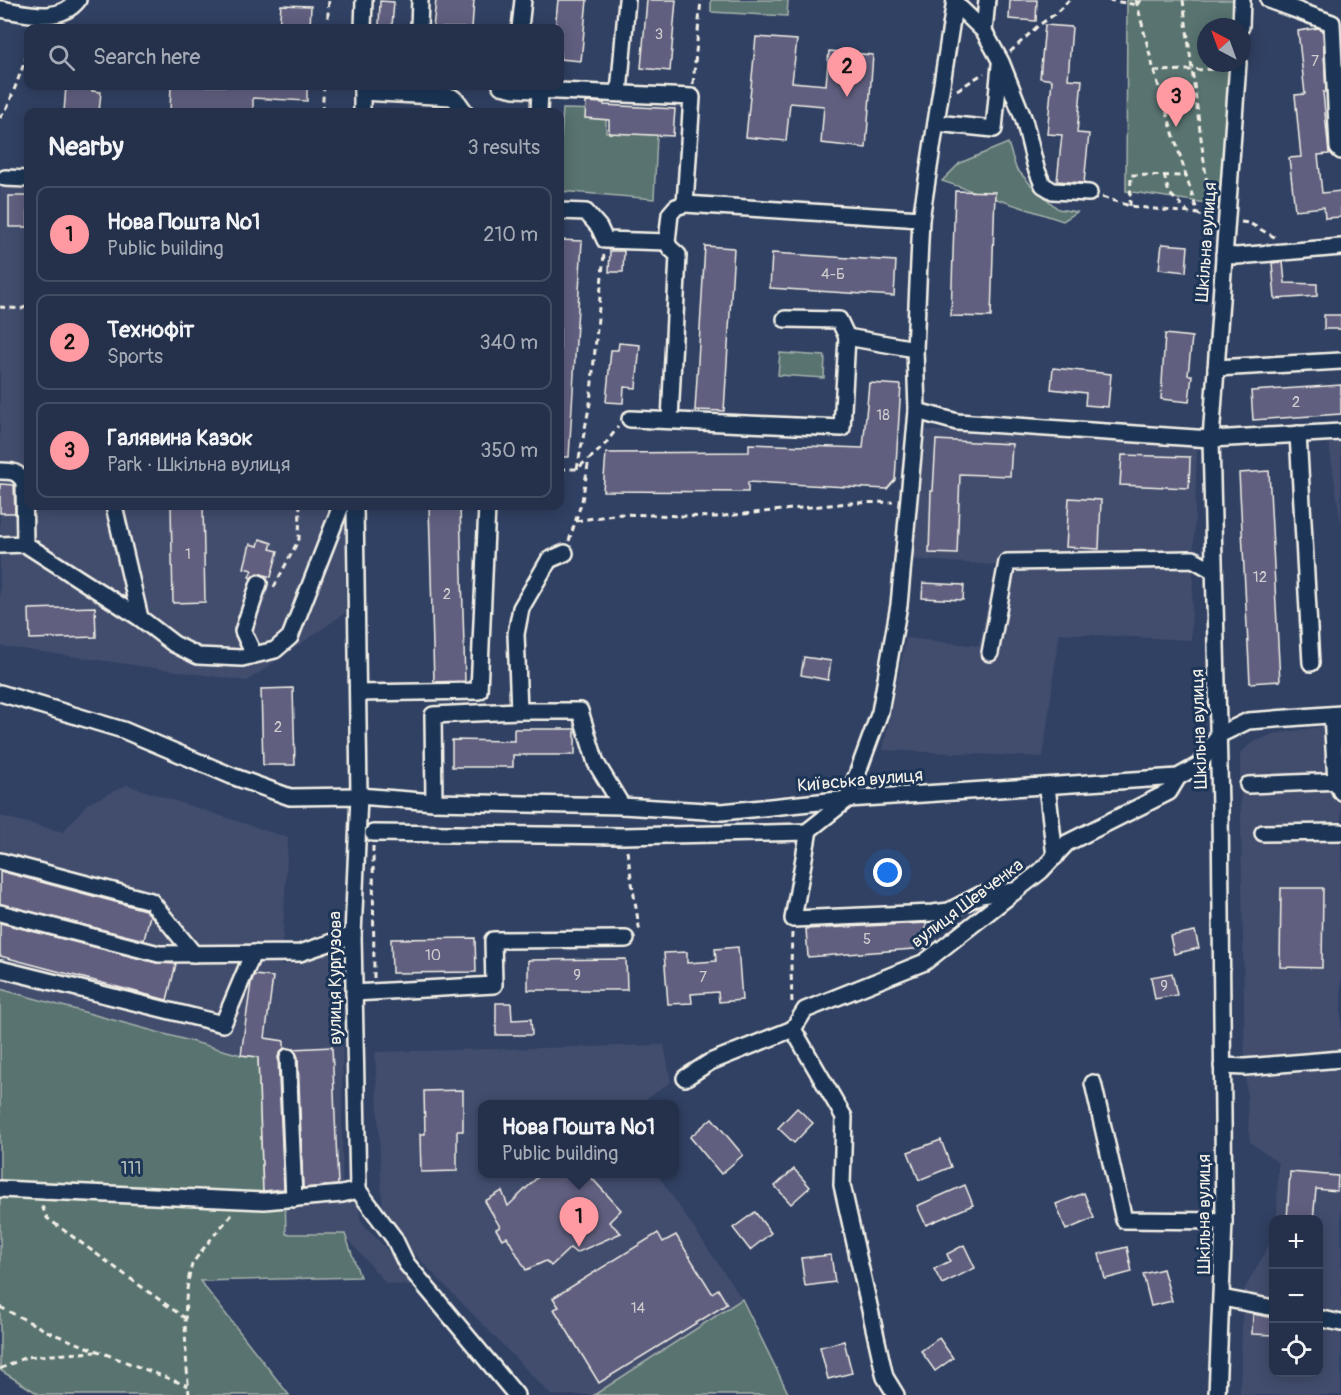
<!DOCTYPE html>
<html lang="en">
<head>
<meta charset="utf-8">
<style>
	:root { --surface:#25314a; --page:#2d3951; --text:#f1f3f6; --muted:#a3a9b5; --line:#424c62; --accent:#ff9aa2 }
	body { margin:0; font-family:Pangolin,sans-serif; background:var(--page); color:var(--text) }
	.controls { position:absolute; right:18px; bottom:18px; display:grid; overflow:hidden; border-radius:12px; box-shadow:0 3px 15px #0003 }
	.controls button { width:54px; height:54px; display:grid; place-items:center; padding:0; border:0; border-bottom:2px solid var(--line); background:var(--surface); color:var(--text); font:30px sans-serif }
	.compass { position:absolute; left:1197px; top:18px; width:54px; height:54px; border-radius:50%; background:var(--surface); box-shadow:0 3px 15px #0003; rotate:319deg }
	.you { position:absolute; left:888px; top:873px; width:21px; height:21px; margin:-15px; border:4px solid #fff; border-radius:50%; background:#1a73e8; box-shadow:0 0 0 9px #1a73e833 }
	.badge { display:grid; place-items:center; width:39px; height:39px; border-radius:50%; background:var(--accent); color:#111; font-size:20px; font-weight:700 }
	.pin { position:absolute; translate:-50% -50px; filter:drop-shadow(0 2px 3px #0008) }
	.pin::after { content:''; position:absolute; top:32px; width:21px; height:18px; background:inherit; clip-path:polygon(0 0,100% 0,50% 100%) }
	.popup { position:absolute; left:478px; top:1100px; width:201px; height:78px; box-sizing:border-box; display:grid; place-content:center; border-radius:12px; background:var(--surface); filter:drop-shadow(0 2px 4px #0005); font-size:20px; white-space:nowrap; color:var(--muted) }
	.popup b { font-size:22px; color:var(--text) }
	.popup::after { content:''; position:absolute; left:50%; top:100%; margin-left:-12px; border:12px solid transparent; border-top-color:var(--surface) }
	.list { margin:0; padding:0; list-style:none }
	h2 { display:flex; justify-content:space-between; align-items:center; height:78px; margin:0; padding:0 24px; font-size:26px }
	h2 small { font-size:20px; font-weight:400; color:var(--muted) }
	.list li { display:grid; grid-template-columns:39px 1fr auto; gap:18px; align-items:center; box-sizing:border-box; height:96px; margin:0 12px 12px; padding:0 12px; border:2px solid var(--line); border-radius:12px }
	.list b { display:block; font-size:22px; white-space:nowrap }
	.list p { margin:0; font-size:20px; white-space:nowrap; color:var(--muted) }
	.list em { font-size:20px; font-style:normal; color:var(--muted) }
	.icon { flex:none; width:33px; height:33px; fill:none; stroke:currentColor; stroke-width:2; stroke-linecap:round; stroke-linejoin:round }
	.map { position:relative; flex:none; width:1341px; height:1395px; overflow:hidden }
	.search { position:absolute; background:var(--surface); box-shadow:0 3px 15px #0003; left:24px; top:24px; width:540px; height:66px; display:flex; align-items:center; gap:15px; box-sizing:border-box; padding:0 21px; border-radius:12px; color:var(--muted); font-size:22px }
	.panel { position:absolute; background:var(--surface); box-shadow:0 3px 15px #0003; left:24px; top:108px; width:540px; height:402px; border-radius:12px }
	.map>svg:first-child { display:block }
</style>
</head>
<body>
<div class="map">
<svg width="1341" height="1395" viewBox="0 0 1341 1395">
	<rect width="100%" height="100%" fill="#314163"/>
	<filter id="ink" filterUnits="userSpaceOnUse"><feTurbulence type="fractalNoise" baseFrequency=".0167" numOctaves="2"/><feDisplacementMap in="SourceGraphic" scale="12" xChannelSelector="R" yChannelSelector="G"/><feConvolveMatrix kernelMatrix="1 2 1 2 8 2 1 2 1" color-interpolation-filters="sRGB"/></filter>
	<g filter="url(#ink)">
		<g fill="#434d6e">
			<path d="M0,169h28v337h317v107l-98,68 -247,-35z"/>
			<path d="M925,430l272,16 -6,194 -132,-7 -16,124 -160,-7 23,-112 73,8 17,-81 -87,-6z"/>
			<path d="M1328,437h13v87z"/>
			<path d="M1321,727h20v668h-101l3,-103 30,-54 1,134h44v-152l-41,-1 1,-56 -28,-21 -5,-75 -5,-314 12,-10 21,-9z"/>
			<path d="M127,785l161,53 -7,128 62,-15 -1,243 1,9h15l3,19 62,66 -37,-5 -42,-48 -58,-1 -3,-172 -42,-7 -241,-66v-173l63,16 24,-28z"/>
			<path d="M664,1045l7,37 -32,22h-156v70h174l85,125 -148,96h-43l-148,-153 -20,-28 -8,-162z"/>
		</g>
		<g fill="#587370" stroke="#a6b2ac" stroke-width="1.5">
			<path d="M711,0h77l-1,16 -76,-4z"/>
			<path d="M1127,0h107l-2,27h-26v36h24l-10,142 -94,-14z"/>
			<path d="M563,109l43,1v22l51,3 -3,64 -94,-8v-51l1,-1z"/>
			<path d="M1008,143l8,25 15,17 27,24 19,3 -14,9 -121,-40 18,-18z"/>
			<path d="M780,353l45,3 -1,22 -46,-3z"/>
			<path d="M0,989l241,66 17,2 5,140 22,-2 1,39h59l15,43 -160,4 89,114h-249l-40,-25z"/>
			<path d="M742,1299l47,96h-195z"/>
		</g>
		<g fill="#605e7f" stroke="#f4f1e8" stroke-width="1.5">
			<path d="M436,0h38l-2,28h-39z"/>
			<path d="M558,0h29l-6,61 -21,-2v-31h-5z"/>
			<path d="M647,0h29l-6,71 -29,-3z"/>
			<path d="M1010,0h27l-1,21 -27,-2z"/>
			<path d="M380,1l14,1 -2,24h-13z"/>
			<path d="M281,5l30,1 -1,22h-31z"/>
			<path d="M1045,25l27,2 -4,52 14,1 -5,53 12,1 -5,49 -27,-2 5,-46 -15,-1 5,-54 -12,-2z"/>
			<path d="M1318,28l5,2 3,62h-3l6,62 -11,1 4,38 19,-2v26l-16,1 -1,-11 -29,3 -6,-52 12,-1 -6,-62 10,-1 -7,-63z"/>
			<path d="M756,37l41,3 -5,42 34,3 3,-34 44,4 -7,93 -45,-5 3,-37 -34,-3 -4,38 -40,-4z"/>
			<path d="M66,86h27l-1,5 9,1 -2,20h-35z"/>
			<path d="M171,86h136v15l-54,-3v14h-83z"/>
			<path d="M586,102l18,1v2l71,4 -2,27 -64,-3v-13l-24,-2z"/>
			<path d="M955,191l40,1 -4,125 -40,-1z"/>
			<rect x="9" y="196" width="19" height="31"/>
			<path d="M560,240l22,1 -13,216h-9z"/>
			<path d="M1162,244l26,2 -2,26 -27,-3z"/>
			<path d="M705,246l29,2 -10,163 -29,-1z"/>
			<path d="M610,251h14l-1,21h-14z"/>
			<path d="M772,253l124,8 -2,35 -124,-8z"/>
			<path d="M1283,262l2,21 32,1v12l-42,3 -3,-36z"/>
			<rect x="1324" y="315" width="17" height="14"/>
			<path d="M1165,334l27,3 -4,38h4l-3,27 -28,-3z"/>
			<path d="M619,343l21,2 -4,43 -12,-1 -1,16 -17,-1 5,-52h7z"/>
			<path d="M1053,368l58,6 -3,33 -23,-2 1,-12 -35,-4z"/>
			<path d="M869,383l32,2 -6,95 -8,9 -139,-7v10l-145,-1 3,-38 143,-1v-8l114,4z"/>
			<path d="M1341,385v29l-88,6 -2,-29z"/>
			<path d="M936,440l76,4 -2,32 -50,-2 -3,80 -28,-1 2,-62h2z"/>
			<path d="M1122,455l68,2 -1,31 -69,-3z"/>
			<path d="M1269,471l11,210 -30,2 -11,-210z"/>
			<path d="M0,484l14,1 1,28h-15z"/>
			<path d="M1069,498l32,2 -2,49 -33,-2z"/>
			<path d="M171,506h32l2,96 -32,1z"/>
			<path d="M429,506h31l5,175 -31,1z"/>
			<path d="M260,539l12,4 -2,6 8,2 -7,26 -13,-4 -7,5 -2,-1 3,-7 -8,-2 6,-24 8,2z"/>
			<path d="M923,583l41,2 -1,15 -41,-2z"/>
			<path d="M95,607l1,30 -66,2 -1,-30z"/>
			<path d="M804,657l27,4 -3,19 -27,-5z"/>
			<path d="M293,688l2,77h-32l-2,-76z"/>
			<path d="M514,729h61v26h-62v12h-61v-27l62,1z"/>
			<path d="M0,871l145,39 5,5 -6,25 -144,-36z"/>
			<path d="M1281,888h42l-1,80 -42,-1z"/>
			<path d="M0,923l157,40 19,1 -9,36 -167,-44z"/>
			<path d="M926,923l1,25 -119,9 -2,-28z"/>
			<path d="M1195,931l4,17 -25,6 -4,-18z"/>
			<path d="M475,938l1,34 -84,1 -1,-34z"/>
			<path d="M738,947l4,53 -23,2 -1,-10 -27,2 1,9 -24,1 -4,-51 23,-1v11l29,-2 -1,-12z"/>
			<path d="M626,959l1,31h-99v-30z"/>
			<path d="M1172,973l5,22 -22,4 -4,-22z"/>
			<path d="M254,975l19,2 -8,61 19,3v7l-4,4 -2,5 6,132 -21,2 -5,-134 -17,-2 10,-72z"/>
			<path d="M496,1003h15l1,17 19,-1 1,16h-36z"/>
			<path d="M332,1047l6,138 -35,3 -5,-131 -5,-8z"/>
			<path d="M463,1090v41h-6v40l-36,1 -1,-38h5l-1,-43z"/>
			<path d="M797,1108l16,15 -19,20 -16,-15z"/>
			<path d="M712,1118l31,37 -22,19 -31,-37z"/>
			<path d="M941,1140l10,27 -32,13 -11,-28z"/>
			<path d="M794,1169l16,18 -19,17 -16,-18z"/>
			<path d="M1290,1172l48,4 -1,15 -21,-2 -3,31h-26z"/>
			<path d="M542,1173h45l34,37 -12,12 12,11 -45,20 -6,-5 -19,18 -5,-5 -20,9 -19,-33 -5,2 -6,-10 4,-2 -15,-26 17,-10 6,15z"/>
			<path d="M965,1185l8,20 -47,20 -9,-19z"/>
			<path d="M1084,1193l10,25 -28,12 -10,-26z"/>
			<path d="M755,1212l16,21 -21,17 -17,-22z"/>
			<path d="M658,1233l5,9 13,-7 36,58 6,-4 9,15 -128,79 -45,-74 5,-2 -6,-9z"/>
			<path d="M964,1245l11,23 -33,16 -8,-15 16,-8 -3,-7z"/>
			<path d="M1127,1247l5,25 -27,7 -6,-25z"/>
			<path d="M831,1255l4,27 -30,4 -4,-28z"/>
			<path d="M1163,1269l9,32 -21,5 -8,-32z"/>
			<path d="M1253,1314l21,4v17l-22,-1z"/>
			<path d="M939,1338l14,20 -18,13 -14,-20z"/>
			<path d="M844,1341l8,32 -24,6 -8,-32z"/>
		</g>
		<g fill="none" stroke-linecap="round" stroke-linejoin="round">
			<g stroke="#f4f1e8" stroke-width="20">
				<g id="minor">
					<path d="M955,0l-34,219 -6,130 2,62 40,11 254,17 130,-7"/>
					<path d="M1269,0l63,23 6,125 3,3"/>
					<path d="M955,3l29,28 17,31 23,58 12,48 7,17 10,6 36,2"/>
					<path d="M0,9c26,4 59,15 78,-9"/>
					<path d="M1241,27l1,-27"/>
					<path d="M363,28l1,-28"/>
					<path d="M419,28l1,-28"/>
					<path d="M520,28l3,-28"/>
					<path d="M984,31l3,-31"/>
					<path d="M501,86l13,3 178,8 -7,107 236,15"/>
					<path d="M362,92l90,5 6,5 7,10"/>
					<path d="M619,93l8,-93"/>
					<path d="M362,112v-26"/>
					<path d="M539,112l1,-22"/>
					<path d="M936,123l58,6 6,-64"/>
					<path d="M5,178l23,1"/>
					<path d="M560,211l26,1 13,15 6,13 62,2"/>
					<path d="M1224,255l13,1 104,-9"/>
					<path d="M785,319l54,1 8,17"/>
					<path d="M1216,368l125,-7"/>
					<path d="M917,411l-18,194 -19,107 -32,87 -39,31 -16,89 140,-6 16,-2 31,-16 34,-4"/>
					<path d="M630,419l212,9 5,-91 68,12"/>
					<path d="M670,420l8,-165 -8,-7 -3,-6 3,-28 6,-7 9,-3"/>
					<path d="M1298,434l13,229"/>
					<path d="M0,471c11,0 18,0 24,11l1,62"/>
					<path d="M114,506l26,112 34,26 24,12 44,2 33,-8 15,-13 51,-131"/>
					<path d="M355,506l4,290 -6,139 5,255 36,48 12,25 110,132"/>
					<path d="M0,545l25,-1 115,74"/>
					<path d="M990,653l17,-91 186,-3 21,12"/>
					<path d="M254,655l-11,-24 16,-48"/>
					<path d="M0,693l123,37 109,46 58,21 69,-1 75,6 188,4 100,6 126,-13 330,-22 21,-12 20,-30 29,-14 93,-7"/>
					<path d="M358,693l121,-2 8,-185"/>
					<path d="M519,711l-3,-77 5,-26 28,-48 16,-7"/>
					<path d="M1332,715l4,66 5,11"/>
					<path d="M1248,785l93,-4"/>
					<path d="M1047,786l8,71"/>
					<path d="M434,802l-1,-87 86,-4h61l16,52 26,43"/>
					<path d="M373,833l250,3 185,-4"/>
					<path d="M1263,833l78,-1"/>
					<path d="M0,861l151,40 43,53"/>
					<path d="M0,913l159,41 141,-1 53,-18"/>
					<path d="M0,969l223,55 30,-71"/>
					<path d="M354,993l140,-8 -1,-45 133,-1"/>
					<path d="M288,1057l6,142"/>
					<path d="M1222,1066l23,1 96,-8"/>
					<path d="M685,1078l25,-16 83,-33"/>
					<path d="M1093,1083l31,137 100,1"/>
					<path d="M0,1189l264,12 78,-7 16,-4"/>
					<path d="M1222,1298l52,10"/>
					<path d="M1318,1318l23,5"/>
					<path d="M896,1395l-11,-18 -43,-192 2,-68 -51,-88 12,-19 120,-48 116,-91 26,-28 102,-51 9,-15"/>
					<path d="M1217,1395l7,-174 -4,-414 -9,-368 27,-376"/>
				</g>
			</g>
			<g stroke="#f4f1e8" stroke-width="3" stroke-dasharray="6 4.5" stroke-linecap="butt">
				<path d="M1108,0l29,5 4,-5"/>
				<path d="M1136,0l18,71 44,143 15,8"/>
				<path d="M1183,0l28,215"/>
				<path d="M327,28l2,-28"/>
				<path d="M1010,52l29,-27 16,-11 14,-14"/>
				<path d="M1154,71l70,-2"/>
				<path d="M693,84l8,-84"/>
				<path d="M957,90l27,-17"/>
				<path d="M322,112l2,-26"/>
				<path d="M0,118l8,-12 20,-53"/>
				<path d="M1164,175l5,18 19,19"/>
				<path d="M1102,197l28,9 68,8"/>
				<path d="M1130,206l1,-31 55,1"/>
				<path d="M1241,222l8,1 27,15"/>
				<path d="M0,307l21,2 7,-3"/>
				<path d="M560,469h17l10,-9"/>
				<path d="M577,469l13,-66 14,-149"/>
				<path d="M576,521l43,-7 96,3 134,-14 44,-1"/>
				<path d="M569,541l13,-40 7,-42 14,-12 15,-20"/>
				<path d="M274,587l25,-48 1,-33"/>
				<path d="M373,846l1,132"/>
				<path d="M627,851l13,82"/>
				<path d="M792,933l-1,34 1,37"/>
				<path d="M42,1206l5,12 139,101"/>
				<path d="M0,1307l51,26 137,53"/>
				<path d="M0,1369l26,-12 69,-5"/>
				<path d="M189,1395c-3,-37 -8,-95 3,-130 2,-6 35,-46 41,-51"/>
			</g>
			<use href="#minor" stroke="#1d3557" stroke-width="15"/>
		</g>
	</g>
	<g text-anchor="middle" stroke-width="6" stroke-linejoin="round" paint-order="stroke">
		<g font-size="15" fill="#cfccce">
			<text x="659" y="39">3</text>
			<text x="1315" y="66">7</text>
			<text x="833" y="279">4-Б</text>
			<text x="1296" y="407">2</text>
			<text x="883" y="420">18</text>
			<text x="188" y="559">1</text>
			<text x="1260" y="582">12</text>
			<text x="447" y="599">2</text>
			<text x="278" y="732">2</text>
			<text x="867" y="944">5</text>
			<text x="433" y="960">10</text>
			<text x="577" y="980">9</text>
			<text x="703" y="982">7</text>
			<text x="1164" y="991">9</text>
			<text x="638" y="1313">14</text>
		</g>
		<g font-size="18" fill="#f4f1e8" stroke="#1d3557">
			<text transform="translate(1206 242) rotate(-86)" y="6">Шкільна вулиця</text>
			<text transform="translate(1199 729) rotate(-92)" y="6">Шкільна вулиця</text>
			<text transform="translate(860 780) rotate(-5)" y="6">Київська вулиця</text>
			<text transform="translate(967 903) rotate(-37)" y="6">вулиця Шевченка</text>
			<text transform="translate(335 978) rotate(-90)" y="6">вулиця Кургузова</text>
			<text transform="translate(1204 1214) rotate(-90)" y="6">Шкільна вулиця</text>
		</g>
		<g font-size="18" fill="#b6bfb8" stroke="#1d3557">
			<text x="131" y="1174">111</text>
		</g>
	</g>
</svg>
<div class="controls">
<button>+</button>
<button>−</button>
<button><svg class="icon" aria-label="locate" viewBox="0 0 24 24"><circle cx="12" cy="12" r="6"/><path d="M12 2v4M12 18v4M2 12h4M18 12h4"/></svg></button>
</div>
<svg class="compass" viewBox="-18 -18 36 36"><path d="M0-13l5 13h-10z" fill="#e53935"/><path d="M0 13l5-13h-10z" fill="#a3a9b5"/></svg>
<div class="you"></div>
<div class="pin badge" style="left:579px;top:1247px">1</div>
<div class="popup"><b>Нова Пошта №1</b>Public building</div>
<div class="pin badge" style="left:847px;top:97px">2</div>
<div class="pin badge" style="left:1176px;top:127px">3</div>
<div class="search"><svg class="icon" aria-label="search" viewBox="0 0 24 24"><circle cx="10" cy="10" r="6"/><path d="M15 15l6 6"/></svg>Search here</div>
<section class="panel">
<h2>Nearby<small>3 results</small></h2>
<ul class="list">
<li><span class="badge">1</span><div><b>Нова Пошта №1</b><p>Public building</p></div><em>210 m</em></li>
<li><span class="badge">2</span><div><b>Технофіт</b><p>Sports</p></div><em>340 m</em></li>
<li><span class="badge">3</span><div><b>Галявина Казок</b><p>Park · Шкільна вулиця</p></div><em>350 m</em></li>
</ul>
</section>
</div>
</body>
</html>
